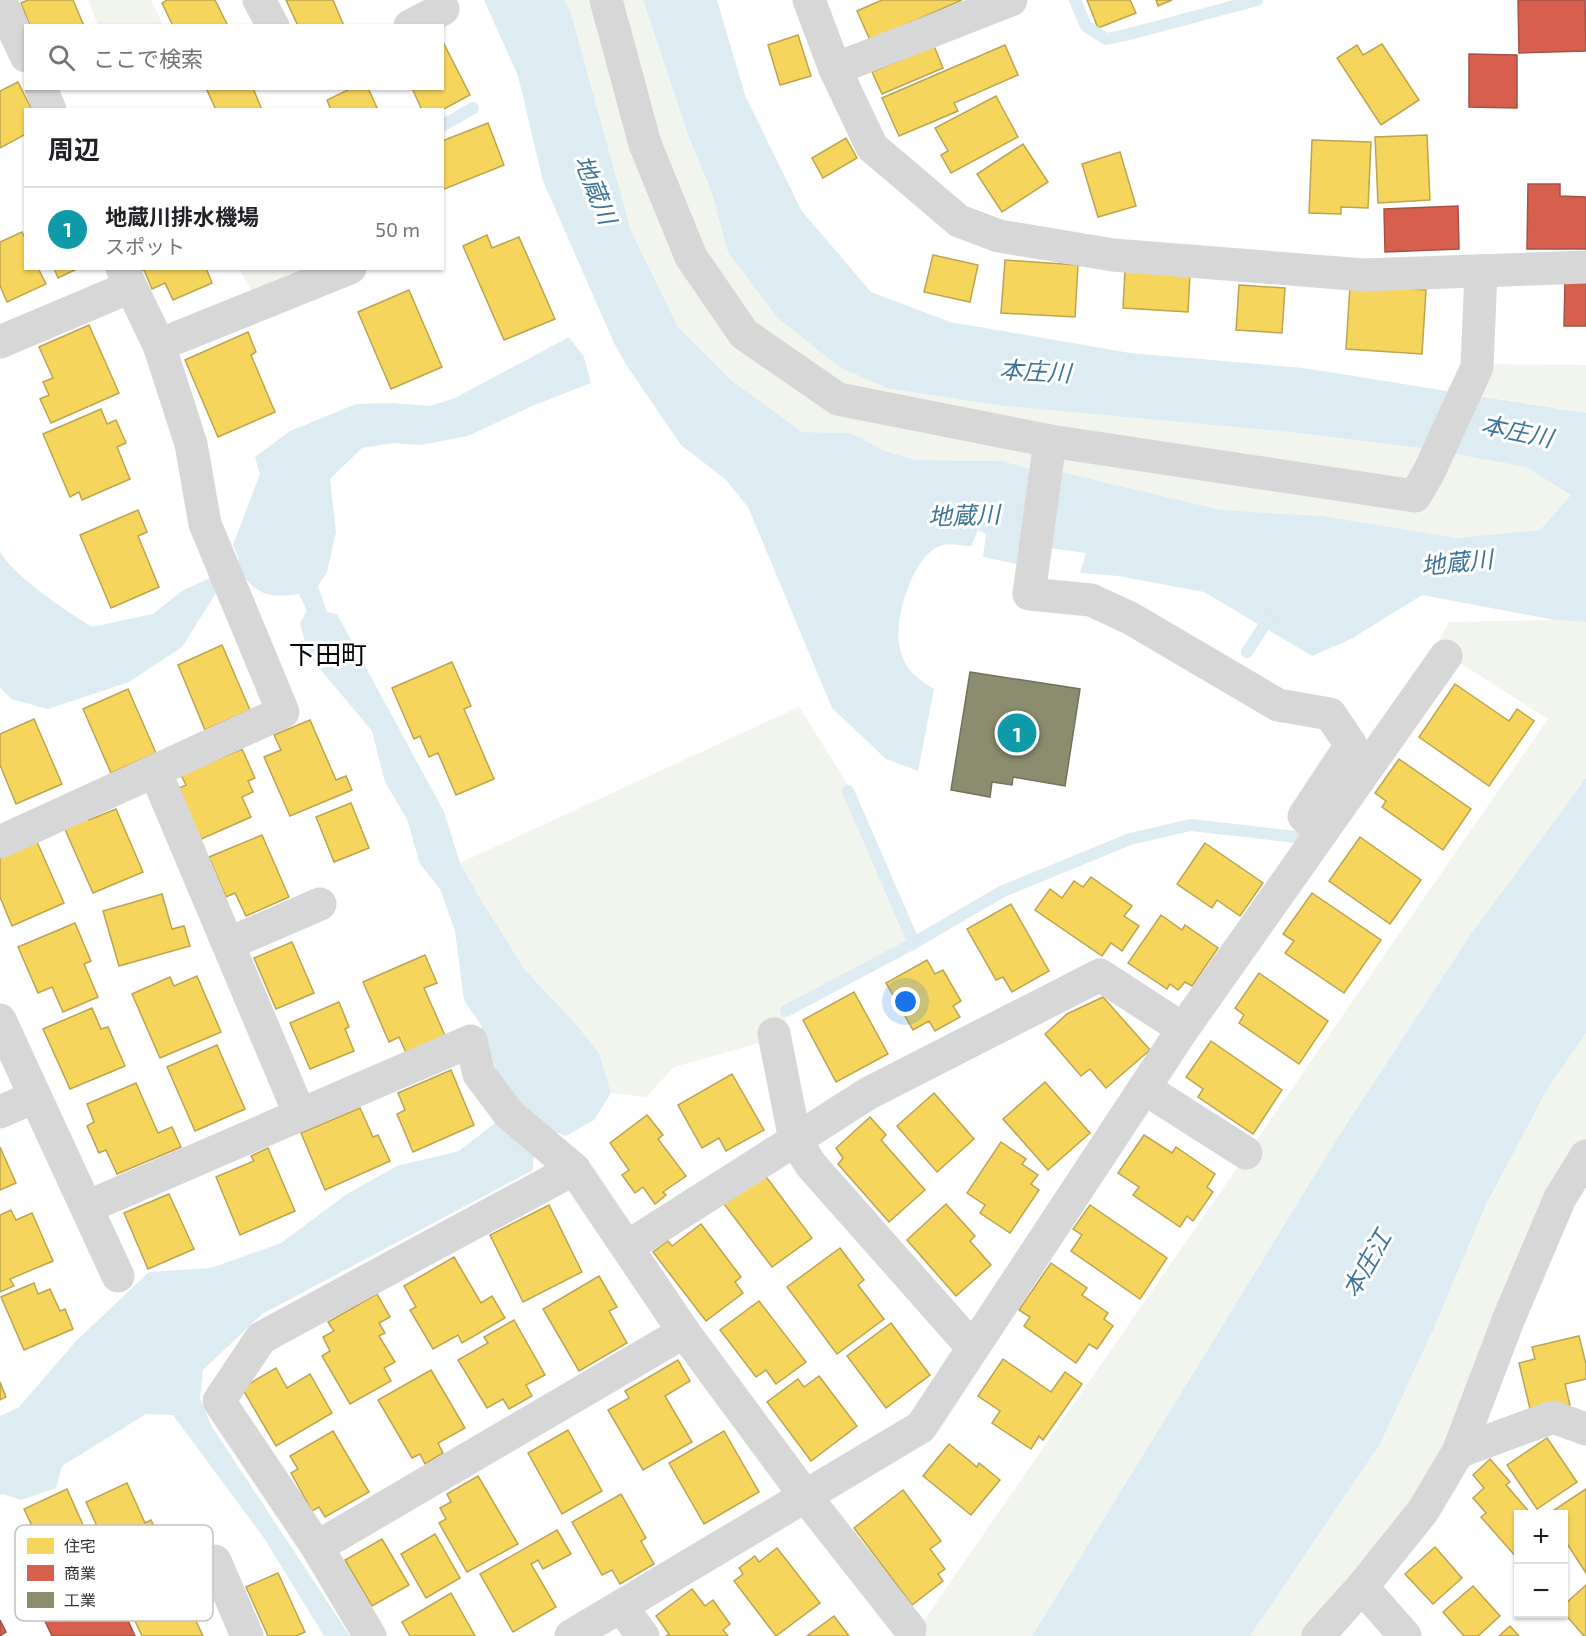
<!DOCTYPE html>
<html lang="ja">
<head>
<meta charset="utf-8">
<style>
	:root { --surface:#fff; --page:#f6f6f6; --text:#202124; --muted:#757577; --line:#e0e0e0; --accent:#7a7a7a }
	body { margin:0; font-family:"Exo 2","Noto Sans JP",sans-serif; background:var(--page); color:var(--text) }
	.controls { position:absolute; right:18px; bottom:18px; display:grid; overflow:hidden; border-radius:0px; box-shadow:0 2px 4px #0004 }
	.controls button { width:54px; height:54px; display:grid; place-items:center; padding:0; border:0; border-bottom:2px solid var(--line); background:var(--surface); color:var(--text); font:30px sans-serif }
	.you { position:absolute; left:906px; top:1002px; width:21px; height:21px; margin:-15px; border:4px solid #fff; border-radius:50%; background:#1a73e8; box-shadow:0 0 0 9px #1a73e833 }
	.badge { display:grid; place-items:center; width:39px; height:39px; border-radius:50%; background:var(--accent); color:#fff; font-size:20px; font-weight:700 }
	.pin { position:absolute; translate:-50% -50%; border:3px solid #fff; box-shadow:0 2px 6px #0006 }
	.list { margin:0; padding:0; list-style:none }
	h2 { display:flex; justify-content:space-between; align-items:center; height:78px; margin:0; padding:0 24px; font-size:26px }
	h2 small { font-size:20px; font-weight:400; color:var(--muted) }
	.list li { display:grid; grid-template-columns:39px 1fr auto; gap:18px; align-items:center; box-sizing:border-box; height:84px; padding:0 24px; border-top:2px solid var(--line) }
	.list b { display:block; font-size:22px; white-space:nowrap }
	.list p { margin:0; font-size:20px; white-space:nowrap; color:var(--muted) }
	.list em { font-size:20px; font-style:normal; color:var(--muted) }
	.icon { flex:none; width:33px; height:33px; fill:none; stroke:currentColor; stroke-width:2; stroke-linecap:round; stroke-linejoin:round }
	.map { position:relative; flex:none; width:1586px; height:1636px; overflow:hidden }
	.search { position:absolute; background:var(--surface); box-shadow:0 2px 4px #0004; left:24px; top:24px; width:420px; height:66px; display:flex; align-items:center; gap:15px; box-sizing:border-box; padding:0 21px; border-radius:0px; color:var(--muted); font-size:22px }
	.panel { position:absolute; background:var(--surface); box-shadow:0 2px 4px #0004; left:24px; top:108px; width:420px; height:162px; border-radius:0px }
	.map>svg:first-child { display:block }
</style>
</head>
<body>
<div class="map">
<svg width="1586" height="1636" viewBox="0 0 1586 1636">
	<rect width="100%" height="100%" fill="#fff"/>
	<g fill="#f1f5ed">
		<path d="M88,0h63l12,25h-65z"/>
		<path d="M565,0h78l45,135 24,58 178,196 114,17 295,27 128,16 99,18 46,27 -32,36 -83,8 -133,-22 -103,-6 -155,-37 -36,-4 -28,-8 -87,-1 -30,-9 -34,-18 -49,-1 -71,-52 -53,-53 -47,-96 -59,-214z"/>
		<path d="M239,269h73l-56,29z"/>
		<path d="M1468,364l118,1v48l-140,-23z"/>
		<path d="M1555,620l31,2v156l-115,156 -131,200 -308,502h-119l635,-917 -113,-72 14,-25z"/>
		<path d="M799,707l54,86 63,143 -133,74 7,24 -116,33 -28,30 -35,-4 -12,-40 -26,-32 -48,-51 -47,-75 -18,-32z"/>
		<path d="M1586,1033v139l-23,36 -106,280 -125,148h-82l130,-192 53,-114 54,-126 61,-116z"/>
	</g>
	<g fill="#ddebf3">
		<path d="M484,0h81l7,17 59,214 47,96 53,53 71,52 49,1 34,18 30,9 87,1 28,8 36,4 155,37 102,6 134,22 83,-8 31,-35 -45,-28 -99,-18 -128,-16 -295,-27 -114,-17 -49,-21 -63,-50 -50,-66 -16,-59 -24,-58 -45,-135h74l28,95 56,115 70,82 79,30 180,31 173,15 283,45v209l-31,-2 -133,-25 -71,44 -39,17 -108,-64 -86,-16 -38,-3 6,-20 -67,-9 -2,20 -34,-7 3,-23 -8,-4 -7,16c-9,0 -20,-3 -28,-1 -30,7 -51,77 -43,104 6,22 15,28 34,40l-16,82 -32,-12 -54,-51 -84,-201 -23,-28 -44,-34 -54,-79 -13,-23 -71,-162 -25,-105z"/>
		<path d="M569,337l15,20 7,26 -59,23 -64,30 -48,9 -27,-2 -31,5 -32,31 6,53 -9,40 -9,14 9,26 10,2 107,198 16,51 18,32 47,75 48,51 26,32 12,40 -17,27 -28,16 -14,-5 -18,16 -1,23 -271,144 -59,56 -3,29 12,28 138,209h-26l-60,-98 -91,-123 -27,-1 -84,52 -6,22 -35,12 -18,-6 -3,1v-79l18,-8 59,-68 72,-68 62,-4 70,-25 66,-49 50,-28 62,-15 36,-28 8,-33 -22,-65 -17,-25 -9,-69 -15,-42 -20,-25 -13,-45 -22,-37 -13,-51 -63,-75 -9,-33 7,-12 -8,-17c-27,3 -37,4 -55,-17l-28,16 -34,54 -53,35 -81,27 -37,-10 -11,-12v-135c18,28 64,57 92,75l61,-13 29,-23 28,-13 29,-19 -6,-14 27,-71 -5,-17 35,-26 66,-27 36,-1 38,3 25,-8z"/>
		<path d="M1586,778v255l-38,55 -61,115 -54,127 -53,114 -130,192h-218l308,-502 131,-200z"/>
	</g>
	<g fill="#f6d55c" stroke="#bca450" stroke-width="1.5">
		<path d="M28,0h45l11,26h-54l-9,-23z"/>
		<path d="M167,0h48l13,26h-55l-11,-23z"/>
		<path d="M286,0h47l11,26h-46z"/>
		<path d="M882,0h80l-92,40 -13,-29z"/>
		<path d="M1087,0h43l6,13 -38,15z"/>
		<path d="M1156,0h16l-14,6z"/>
		<path d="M798,35l13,41 -31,9 -12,-40z"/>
		<path d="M442,40l28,55 -28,15h-20l-10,-22h30z"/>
		<path d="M1382,44l37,56 -38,25 -44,-67 20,-13 6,10z"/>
		<path d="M1005,45l13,30 -64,28 4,8 -59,25 -17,-38z"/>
		<path d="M934,46l9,22 -61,26 -10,-22z"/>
		<path d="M18,82l14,28h-6v24l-26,14v-57z"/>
		<path d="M206,88h47l9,22h-46z"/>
		<path d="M352,88h16l10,22h-47l-4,-10z"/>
		<path d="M996,96l22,41 -67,36 -10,-18 7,-4 -13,-23z"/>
		<path d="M488,123l16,42 -62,25v-49z"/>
		<path d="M1427,135l3,65 -52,3 -3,-66z"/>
		<path d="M846,138l11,20 -34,20 -11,-20z"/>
		<path d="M1312,140l59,2 -3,66 -27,-1v7l-32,-1z"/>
		<path d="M1023,144l25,38 -46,30 -25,-38z"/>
		<path d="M1120,152l16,54 -38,11 -16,-53z"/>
		<path d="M22,232l4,8v28h12l8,16 -39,18 -7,-16v-44z"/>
		<path d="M487,235l5,13 27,-11 36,82 -51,21 -41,-94z"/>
		<path d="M933,255l45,10 -8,37 -46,-10z"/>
		<path d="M1005,260l73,5 -3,52 -74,-4z"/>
		<path d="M54,268h25l-21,10z"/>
		<path d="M137,268h69l6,15 -39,17 -8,-17 -13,6 -8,-19 -6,2z"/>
		<path d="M1125,270l65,4 -2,38 -65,-4z"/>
		<path d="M1239,285l46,3 -3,45 -46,-3z"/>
		<path d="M1350,285l76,5 -4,64 -76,-5z"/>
		<path d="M409,290l33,77 -51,22 -33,-77z"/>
		<path d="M89,325l30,68 -68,30 -11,-24 9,-4 -6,-13 10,-4 -14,-31z"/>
		<path d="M248,332l8,20 -5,3 24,57 -57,25 -33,-77z"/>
		<path d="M101,409l6,15 9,-4 10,23 -9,4 13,32 -48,21 -3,-8 -9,5 -27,-63z"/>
		<path d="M138,510l9,22 -9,4 21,51 -48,21 -31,-73z"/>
		<path d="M222,645l28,65 -45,20 -27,-65z"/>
		<path d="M452,662l19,44 -7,3 30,70 -38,16 -18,-42 -9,4 -9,-21 -6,3 -22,-51z"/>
		<path d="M1455,684l54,37 8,-12 17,12 -45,65 -70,-49z"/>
		<path d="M128,689l28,64 -45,20 -28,-64z"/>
		<path d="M34,719l28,65 -46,20 -16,-39v-31z"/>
		<path d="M310,720l26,60 10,-4 6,14 -62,26 -26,-59 17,-7 -7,-15z"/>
		<path d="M242,749l13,29 -7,3 5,11 -11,5 9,20 -52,23 -22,-51 9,-4 -5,-10z"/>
		<path d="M1399,759l72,50 -28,41 -61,-43 4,-6 -11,-8z"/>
		<path d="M351,803l18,45 -35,14 -18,-45z"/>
		<path d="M116,809l27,63 -50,21 -30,-68 24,-10 2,5z"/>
		<path d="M262,835l27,62 -43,19 -11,-23 -9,4 -17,-40z"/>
		<path d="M1360,837l61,43 -31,44 -61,-43z"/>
		<path d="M37,842l27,61 -52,23 -12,-29v-39z"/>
		<path d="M1205,843l58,40 -23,33 -23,-16 -5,8 -35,-24z"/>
		<path d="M1091,877l41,29 -8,10 15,10 -17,25 -11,-8 -9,13 -67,-46 15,-21 12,9 12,-17 9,6z"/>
		<path d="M1312,893l69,47 -37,53 -59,-40 9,-12 -11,-7z"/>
		<path d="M162,894l10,35 12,-3 6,20 -71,20 -16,-55z"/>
		<path d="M1011,904l38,67 -37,21 -9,-15 -7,3 -29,-51z"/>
		<path d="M1161,915l21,15 3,-5 33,23 -26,38 -7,-4 -7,8 -8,-6 -3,5 -39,-26z"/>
		<path d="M75,923l16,38 -7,3 14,33 -35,15 -11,-25 -14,6 -20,-46z"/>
		<path d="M292,942l22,51 -38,16 -22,-51z"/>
		<path d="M425,955l12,28 -13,5 23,52 -39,17 -9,-20 -10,5 -26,-60z"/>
		<path d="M927,960l8,14 8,-4 18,31 -8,5 7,11 -25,14 -6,-10 -16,9 -27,-47z"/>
		<path d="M1259,973l69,48 -29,43 -60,-41 5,-8 -9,-7z"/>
		<path d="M197,976l24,56 -61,26 -28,-64 38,-17 4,9z"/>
		<path d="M854,992l34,62 -52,28 -33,-62z"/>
		<path d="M1103,997l47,53 -44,38 -16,-19 -9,7 -36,-42 22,-20z"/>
		<path d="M339,1002l10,25 -4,2 9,22 -44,18 -20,-46z"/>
		<path d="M92,1008l9,21 7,-2 17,39 -55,23 -27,-60z"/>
		<path d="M1211,1041l71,49 -29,44 -55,-37 5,-8 -17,-12z"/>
		<path d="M217,1045l28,64 -50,22 -28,-64z"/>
		<path d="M451,1070l23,55 -61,27 -16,-38 8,-4 -7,-17z"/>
		<path d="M732,1074l32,56 -38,21 -7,-13 -17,10 -24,-43z"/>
		<path d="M1045,1082l45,51 -42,37 -45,-51z"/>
		<path d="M136,1083l22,50 14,-6 9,20 -64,27 -11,-24 -7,3 -12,-27 7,-4 -7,-18z"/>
		<path d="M934,1093l40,46 -37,33 -40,-46z"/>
		<path d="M360,1108l13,29 5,-2 12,26 -65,29 -24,-57z"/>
		<path d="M647,1115l16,20 -5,4 28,37 -23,16 3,3 -11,9 -12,-17 -8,6 -13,-18 7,-5 -19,-27z"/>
		<path d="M870,1117l16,18 -5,5 44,50 -36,32 -51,-58 5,-6 -7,-10z"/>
		<path d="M1144,1135l28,18 4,-6 39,27 -8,13 6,5 -20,29 -6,-5 -7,11 -47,-32 6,-8 -21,-14z"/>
		<path d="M1001,1142l25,17 -4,5 16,11 -7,9 8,6 -29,43 -30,-20 5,-8 -18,-12z"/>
		<path d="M0,1147l16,36 -16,7z"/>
		<path d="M268,1148l27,63 -55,24 -24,-58 38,-16 -3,-5z"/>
		<path d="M764,1174l48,64 -40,29 -48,-63z"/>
		<path d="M169,1194l25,55 -46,20 -24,-56z"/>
		<path d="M946,1204l29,32 -5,5 21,24 -35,31 -49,-56z"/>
		<path d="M549,1205l33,67 -59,30 -33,-67z"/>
		<path d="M1090,1205l77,53 -27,41 -69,-48 11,-16 -9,-6z"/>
		<path d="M11,1210l5,10 16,-7 21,48 -43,18 4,7 -14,6v-77z"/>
		<path d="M701,1224l40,53 -6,5 8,11 -37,28 -53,-69 15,-11 4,5z"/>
		<path d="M840,1248l24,32 -6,5 26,34 -47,35 -50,-67z"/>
		<path d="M454,1257l27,46 11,-7 13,22 -43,25 -4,-8 -25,14 -23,-39 6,-3 -12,-21z"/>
		<path d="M1051,1263l36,25 -5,7 26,18 -4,6 9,7 -16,23 -8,-5 -13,19 -52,-37 6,-9 -11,-7z"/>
		<path d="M599,1276l18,31 -8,4 18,32 -48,28 -36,-62z"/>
		<path d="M34,1283l4,11 12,-5 10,22 5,-2 8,20 -49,21 -23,-53z"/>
		<path d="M377,1294l13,23 -11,6 6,10 -6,3 16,26 -11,6 7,13 -41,23 -28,-48 8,-5 -7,-14 11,-6 -6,-9z"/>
		<path d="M759,1301l47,61 -30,22 -10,-14 -10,7 -36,-47z"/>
		<path d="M514,1320l31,55 -19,10 6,11 -23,13 -6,-10 -16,9 -29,-48 30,-17 -4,-6z"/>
		<path d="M891,1323l39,52 -44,33 -39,-52z"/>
		<path d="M1579,1336l7,28v15l-21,5 5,21 -39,8 -12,-50 16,-4 -3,-12z"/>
		<path d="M1003,1359l48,33 14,-20 17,12 -39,56 -4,-4 -8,13 -39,-26 8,-12 -22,-15z"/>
		<path d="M678,1360l12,21 -25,15 27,46 -49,28 -35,-60 21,-12 -4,-7z"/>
		<path d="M276,1368l11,20 23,-14 22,39 -56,33 -34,-58z"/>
		<path d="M431,1370l34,58 -27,15 5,10 -18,11 -5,-10 -8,4 -34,-58z"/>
		<path d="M819,1376l38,50 -46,35 -44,-59 31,-23 6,8z"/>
		<path d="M0,1382l6,15 -6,3z"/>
		<path d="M568,1430l34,61 -40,23 -34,-61z"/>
		<path d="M333,1431l36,61 -44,25 -6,-10 -7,4 -21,-38 7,-4 -8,-13z"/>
		<path d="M724,1431l35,61 -55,32 -35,-61z"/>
		<path d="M1547,1438l30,44 -40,27 -30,-44z"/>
		<path d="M949,1444l28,23 2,-4 21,17 -29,35 -48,-39z"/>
		<path d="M1490,1459l20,23 -4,3 25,29h-13v45l-37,-42 5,-4 -13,-15 11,-10 -11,-13z"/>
		<path d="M478,1476l40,68 -51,28 -28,-49 7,-4 -6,-11 11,-6 -4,-8z"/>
		<path d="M127,1483l18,40 6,-3 14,30 -47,22 -32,-70z"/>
		<path d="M67,1489l25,56 -42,19 -26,-55z"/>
		<path d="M1586,1489v84l-22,-34v-25h-16z"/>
		<path d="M903,1490l38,51 -11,8 15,20 -7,5 5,7 -31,24 -58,-77z"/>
		<path d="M621,1494l25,44 -5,3 13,23 -34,20 -8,-14 -10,5 -30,-53z"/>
		<path d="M557,1530l14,24 -28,15 -5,-9 -7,4 25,43 -43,25 -33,-58z"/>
		<path d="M435,1534l25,44 -34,20 -25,-44z"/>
		<path d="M382,1539l27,46 -37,21 -27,-46z"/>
		<path d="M1435,1547l27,31 -29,26 -28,-30z"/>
		<path d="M777,1548l43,55 -44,33 -42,-55 9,-7 -4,-6 16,-12 4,6z"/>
		<path d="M278,1573l27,59 -9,4h-28l-22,-49z"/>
		<path d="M190,1582l14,32 -9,5 8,17h-61l-12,-26z"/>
		<path d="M1586,1585v51h-2l-20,-23v-8z"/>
		<path d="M1473,1586l27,30 -22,20h-14l-21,-24z"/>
		<path d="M692,1589l13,17 8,-6 17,24 -7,6 5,6h-62l3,-2 -13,-18z"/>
		<path d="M451,1593l24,43h-65l-8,-14z"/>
		<path d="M834,1616l15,20h-42z"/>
		<path d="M1510,1626l9,10h-20z"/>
	</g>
	<g fill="#d6604d" stroke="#a55245" stroke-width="1.5">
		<path d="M1518,0h67l1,51 -67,2z"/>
		<path d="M1469,54l48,1v53l-48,-1z"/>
		<path d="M1528,184h32v12l26,1v52h-59z"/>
		<path d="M1458,206l1,43 -74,3 -1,-43z"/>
		<path d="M1565,281l21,1v44h-22z"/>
		<path d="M105,1570l30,66h-83l-16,-34z"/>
		<path d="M0,1620l6,12 -6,4z"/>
	</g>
	<path fill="#8c8c6e" stroke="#71715c" stroke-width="1.5" d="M970,672l110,17 -15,97 -52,-9 -1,8 -20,-3 -2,15 -39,-7z"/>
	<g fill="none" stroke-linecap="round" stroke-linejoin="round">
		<g stroke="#ddebf3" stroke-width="12">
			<path d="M1075,0l11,26 20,13 24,-5 127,-34"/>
			<path d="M442,126l31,-18"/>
			<path d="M1247,652l24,-37"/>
			<path d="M914,943l87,-51 129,-53 61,-14 105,12"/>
			<path d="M786,1011l128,-68 -66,-152"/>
		</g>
		<g stroke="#d7d7d7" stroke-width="33">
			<path d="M0,0l26,56"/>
			<path d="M259,0l14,26"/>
			<path d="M606,0l39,144 46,113 53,77 94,65 212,42 365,55 14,-24 48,-105 4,-96"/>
			<path d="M809,0l26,69 37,78 87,74 40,15 114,19 251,20 222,-8"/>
			<path d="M410,26l33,-17"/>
			<path d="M835,69l176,-69"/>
			<path d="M41,88l9,22"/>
			<path d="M0,342l130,-55"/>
			<path d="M159,345l191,-77"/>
			<path d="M1050,441l-21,153 62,6 39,18 148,87 52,9 21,31 -47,71 17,17"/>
			<path d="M155,771l145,344"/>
			<path d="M0,842l283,-130 -78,-188 -14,-80 -32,-99 -37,-77"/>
			<path d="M228,944l92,-40"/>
			<path d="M0,1020l118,256"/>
			<path d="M774,1034l21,106 16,25 162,183"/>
			<path d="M1144,1088l102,65"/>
			<path d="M0,1112l34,-15"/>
			<path d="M87,1207l384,-166 8,33 30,40 65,55"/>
			<path d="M627,1247l242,-154 231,-118 83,54"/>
			<path d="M1458,1452l95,-35 33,12"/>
			<path d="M317,1547l367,-215"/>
			<path d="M215,1561l32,75"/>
			<path d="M1362,1587l43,49"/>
			<path d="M621,1607l22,29"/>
			<path d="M370,1636l-53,-89 -98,-146 42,-63 313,-169 110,163 122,165 104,132"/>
			<path d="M571,1636l350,-209 262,-398 263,-373"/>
			<path d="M1318,1636l44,-49 61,-76 35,-59 51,-134 51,-120 26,-42"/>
		</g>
	</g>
	<g text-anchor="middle" stroke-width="6" stroke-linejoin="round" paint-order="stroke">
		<g font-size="24" font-style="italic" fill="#3f7597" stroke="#fff">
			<text transform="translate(595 190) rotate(68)" y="8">地蔵川</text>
			<text transform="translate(1035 372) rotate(3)" y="8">本庄川</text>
			<text transform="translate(1517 432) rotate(12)" y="8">本庄川</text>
			<text transform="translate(964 516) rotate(-2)" y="8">地蔵川</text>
			<text transform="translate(1457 563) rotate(-6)" y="8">地蔵川</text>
			<text transform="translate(1367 1264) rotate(-60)" y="8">本庄江</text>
		</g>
		<g font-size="26" fill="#000" stroke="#fff">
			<text x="328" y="664">下田町</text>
		</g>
	</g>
	<rect x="15" y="1525" width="198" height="96" rx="9" fill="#fff" stroke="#c2c2c2" stroke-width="1.5"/>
	<rect x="27" y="1538" width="27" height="16" fill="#f6d55c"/>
	<rect x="27" y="1565" width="27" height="16" fill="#d6604d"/>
	<rect x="27" y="1592" width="27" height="16" fill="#8c8c6e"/>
	<g font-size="16" fill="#333">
		<text x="64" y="1552">住宅</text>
		<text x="64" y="1579">商業</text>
		<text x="64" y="1606">工業</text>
	</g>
</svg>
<div class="controls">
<button>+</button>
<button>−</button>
</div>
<div class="you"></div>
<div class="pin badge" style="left:1017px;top:733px;background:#0f9aa8">1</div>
<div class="search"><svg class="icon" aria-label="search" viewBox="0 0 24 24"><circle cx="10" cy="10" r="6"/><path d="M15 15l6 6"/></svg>ここで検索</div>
<section class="panel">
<h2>周辺<small></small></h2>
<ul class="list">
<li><span class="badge" style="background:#0f9aa8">1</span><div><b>地蔵川排水機場</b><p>スポット</p></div><em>50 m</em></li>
</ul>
</section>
</div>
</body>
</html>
